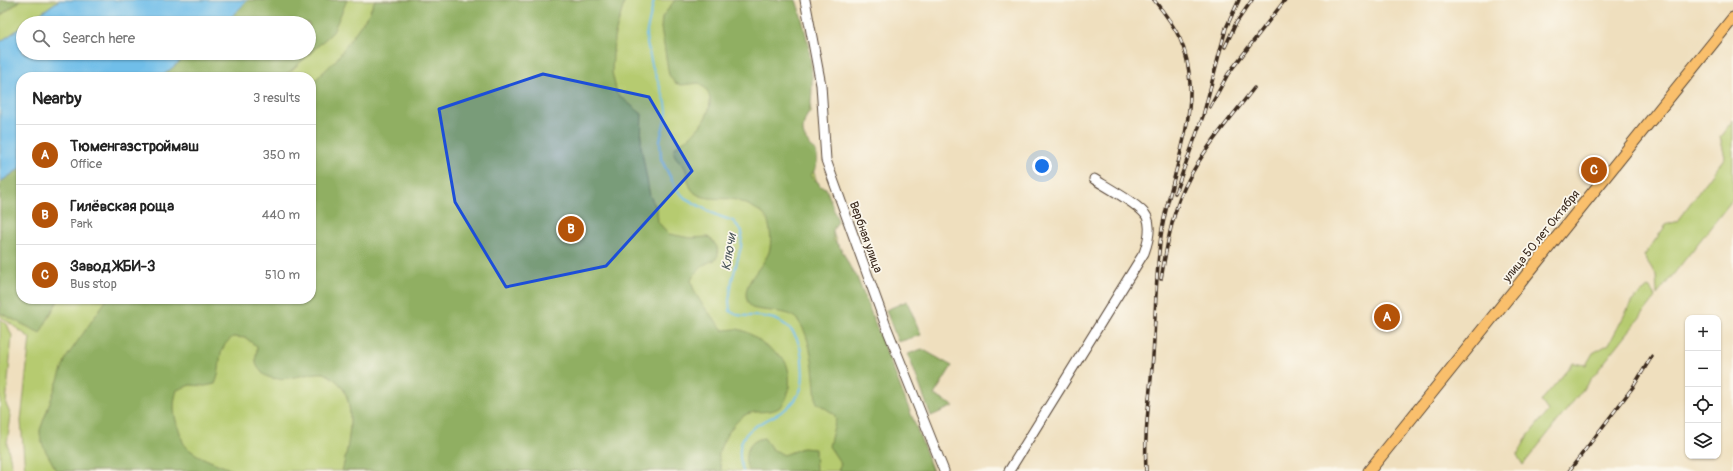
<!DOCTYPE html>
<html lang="en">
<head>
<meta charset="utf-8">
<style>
	:root { --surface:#fff; --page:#f6f6f6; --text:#222; --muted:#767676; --line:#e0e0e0; --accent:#b45309 }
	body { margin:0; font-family:Pangolin,sans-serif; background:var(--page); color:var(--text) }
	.controls { position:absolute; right:12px; bottom:12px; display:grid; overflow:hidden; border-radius:8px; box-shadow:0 1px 3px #0004 }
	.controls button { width:36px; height:36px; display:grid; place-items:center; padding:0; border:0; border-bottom:1px solid var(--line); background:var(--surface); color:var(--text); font:20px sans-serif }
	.you { position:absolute; left:1042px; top:166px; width:14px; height:14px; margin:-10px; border:3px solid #fff; border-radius:50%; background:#1a73e8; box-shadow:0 0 0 6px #1a73e833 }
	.badge { display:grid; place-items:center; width:26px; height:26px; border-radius:50%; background:var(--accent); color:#fff; font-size:13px; font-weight:700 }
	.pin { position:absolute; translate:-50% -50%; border:2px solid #fff; box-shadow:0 1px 4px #0006 }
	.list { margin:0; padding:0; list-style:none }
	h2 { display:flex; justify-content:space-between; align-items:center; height:52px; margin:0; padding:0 16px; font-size:17px }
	h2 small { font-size:13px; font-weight:400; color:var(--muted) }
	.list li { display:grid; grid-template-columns:26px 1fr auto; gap:12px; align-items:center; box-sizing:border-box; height:60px; padding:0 16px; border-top:1px solid var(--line) }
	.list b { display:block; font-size:15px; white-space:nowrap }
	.list p { margin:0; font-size:13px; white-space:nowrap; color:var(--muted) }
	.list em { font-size:13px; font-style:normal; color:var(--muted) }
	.icon { flex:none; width:22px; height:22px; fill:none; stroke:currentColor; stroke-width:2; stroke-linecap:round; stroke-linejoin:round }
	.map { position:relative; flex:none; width:1733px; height:471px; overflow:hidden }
	.search { position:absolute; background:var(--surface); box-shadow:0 1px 3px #0004; left:16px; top:16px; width:300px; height:44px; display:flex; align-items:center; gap:10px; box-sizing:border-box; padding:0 14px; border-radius:22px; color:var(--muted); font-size:15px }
	.panel { position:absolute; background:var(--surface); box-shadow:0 1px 3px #0004; left:16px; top:72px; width:300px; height:232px; border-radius:16px }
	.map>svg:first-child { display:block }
</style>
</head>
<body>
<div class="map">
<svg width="1733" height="471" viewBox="0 0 1733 471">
	<rect width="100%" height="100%" fill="#fbf7ec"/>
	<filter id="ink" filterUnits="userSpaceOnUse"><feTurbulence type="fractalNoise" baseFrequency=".025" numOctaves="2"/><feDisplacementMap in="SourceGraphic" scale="8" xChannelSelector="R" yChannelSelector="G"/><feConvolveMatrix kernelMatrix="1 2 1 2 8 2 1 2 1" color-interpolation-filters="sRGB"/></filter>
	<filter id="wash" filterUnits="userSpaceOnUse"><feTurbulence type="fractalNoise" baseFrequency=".012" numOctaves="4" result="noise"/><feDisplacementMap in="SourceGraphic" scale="16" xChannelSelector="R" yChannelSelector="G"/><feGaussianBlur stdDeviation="0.9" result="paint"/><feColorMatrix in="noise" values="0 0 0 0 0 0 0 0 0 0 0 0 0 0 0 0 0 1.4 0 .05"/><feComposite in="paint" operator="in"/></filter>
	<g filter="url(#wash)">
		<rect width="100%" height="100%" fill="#efdfbe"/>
		<g fill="#b6cb6f" stroke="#787a46">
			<path d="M21,0h38l-32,23h-4v3l-23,16v-26z"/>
			<path d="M253,0h537l15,45 6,67 -13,11 45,140 90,208h-908l-4,-50 9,-83 -30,-22v-122l21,105h290v-222h-140l138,-24v-30z"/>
			<path d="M1733,120v79l-76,96 -1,-20 -12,-19 22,-31 11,-4 48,-64 -5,-20z"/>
			<path d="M1649,287l7,10 -133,168 -6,-10 11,-19 20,-25 -7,-10 32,-38 13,2 7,-12 16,-9 23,-43z"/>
			<path d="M0,319l7,5 5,12 -6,68 5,12 -4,28 6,27h-13z"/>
		</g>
		<g fill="#90af62" stroke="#666c40">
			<path d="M0,0h21l-21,16z"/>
			<path d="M248,0h99l-14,32 -40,37 -10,8h-122l29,-24h119v-30h-84z"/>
			<path d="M375,0h250l-11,38 -2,34 5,22 25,20 -1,32 9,50 7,13 1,13 11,12 21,4 18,-1 5,4 4,6 1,8 -3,5c-13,4 -17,9 -24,20 3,19 21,35 32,50 6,0 13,-2 18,0 9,2 17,10 23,15 7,5 14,8 20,15 7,8 7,31 1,41 -8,14 -23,9 -35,12 -13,3 -29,28 -31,40 -1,6 1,12 3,18h-380c7,-26 17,-75 -8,-92 -3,-2 -7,-5 -10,-6 -17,-2 -53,16 -64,-3 -2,-2 -4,-5 -4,-8 -1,-4 1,-10 1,-15l-11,-9 -13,-1c-19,13 -9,28 -18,47l-10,2 -15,-1 -13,5c-4,13 -4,21 0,34 2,5 4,12 6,18 7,14 37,22 51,29h-178c-5,-14 -17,-25 -16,-41l26,-72 41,-59h204v-215l25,-24 33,-47z"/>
			<path d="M675,0h121c11,33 19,68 15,103 -1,10 -9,18 -8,29 1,8 7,12 11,18 6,6 3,19 -3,25v2l7,5 2,4 6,2 12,33 -5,9v10c12,9 13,25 23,35l70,177 6,19h-94l3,-7 -12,-18 7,-27 -2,-5 -18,-12c-2,-22 -3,-76 -25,-87 -7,-4 -29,-4 -39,-7 -18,-20 10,-38 17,-56 2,-6 2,-14 1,-21 -1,-6 -2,-12 -6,-16 -9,-8 -23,-14 -33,-16 -11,-1 -27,1 -36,-6 -8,-7 -7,-17 -10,-25 -3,-6 -12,-10 -11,-17 1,-7 9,-9 13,-12 13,-10 31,-33 19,-50 -2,-2 -5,-4 -7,-6l-18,2 -6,-2 -6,-8 -8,-47 1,-11z"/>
			<path d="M21,168v131h38l-19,34 -40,-20v-131z"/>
			<path d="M907,301l14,34 -23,7 -12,-32z"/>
			<path d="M922,349l30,17 -18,29 20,11 -23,10 -23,-62z"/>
			<path d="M764,438l8,11 12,6 18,-7 13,1 1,22h-67c-8,-14 -1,-31 15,-33z"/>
		</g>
		<g fill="#6fbee9" stroke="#557484">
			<path d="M59,0h189l-23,23h-198z"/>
			<path d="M23,26v27h167l-29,24h-140v91l-21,14v-140z"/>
		</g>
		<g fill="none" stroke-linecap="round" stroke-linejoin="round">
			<path stroke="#6fbee9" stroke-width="2" d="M654,0l-8,35 1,8 5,22 14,38 1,9 -7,28 1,19 16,31 8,8 31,17 17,6 9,10 -1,16 -9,33 -3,21 1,10c7,6 14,4 23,5 28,0 46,12 49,42 0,10 3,23 -2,33 -15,37 -75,24 -57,80"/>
		</g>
	</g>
	<g filter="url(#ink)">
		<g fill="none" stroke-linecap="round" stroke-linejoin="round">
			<g stroke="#564536" stroke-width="11">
				<g id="minor">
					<path d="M805,0l16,85 5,75 60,166 58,145"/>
					<path d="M1009,471l135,-218c4,-11 8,-25 3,-36 -5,-11 -42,-31 -53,-38"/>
				</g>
			</g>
			<g stroke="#564536" stroke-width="13">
				<path id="major" d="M1369,471l364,-453"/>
			</g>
			<use href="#minor" stroke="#fff" stroke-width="9"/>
			<use href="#major" stroke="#f9bf6c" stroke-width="11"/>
			<g stroke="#3b2a1e" stroke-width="3.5">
				<g id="rail">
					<path d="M1225,47l11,-24 16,-23"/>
					<path d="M1210,107l18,-33 57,-74"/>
					<path d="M1175,193l28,-77 23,-88 13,-28"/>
					<path d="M1161,279c5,-27 9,-55 19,-81 16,-41 47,-75 74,-110"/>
					<path d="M1146,471c-2,-39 4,-76 7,-115 3,-42 2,-84 9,-127 8,-46 30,-99 28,-145 -2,-37 -13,-56 -36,-84"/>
					<path d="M1569,471l64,-84 19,-31"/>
				</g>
			</g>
			<use href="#rail" stroke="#fbf7ec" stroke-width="2" stroke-dasharray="6" stroke-linecap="butt"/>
		</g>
	</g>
	<path fill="#1d4ed8" fill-opacity="0.2" stroke="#1d4ed8" stroke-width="3" stroke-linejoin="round" d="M543,74l106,23 43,74 -86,95 -100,21 -51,-85 -16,-93z"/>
	<g text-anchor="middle" stroke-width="3.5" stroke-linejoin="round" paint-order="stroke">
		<g font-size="12" fill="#3b2a1e" stroke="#fbf7ec">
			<text transform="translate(1541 236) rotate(-51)" y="4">улица 50 лет Октября</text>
			<text transform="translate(866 237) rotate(70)" y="4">Вербная улица</text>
		</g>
		<g font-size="13" font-style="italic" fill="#4b565b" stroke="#fbf7ec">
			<text transform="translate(728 252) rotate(-81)" y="5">Ключи</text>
		</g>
	</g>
</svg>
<div class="controls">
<button>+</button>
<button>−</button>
<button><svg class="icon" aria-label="locate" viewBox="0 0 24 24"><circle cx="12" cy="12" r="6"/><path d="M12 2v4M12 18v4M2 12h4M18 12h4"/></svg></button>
<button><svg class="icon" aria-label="layers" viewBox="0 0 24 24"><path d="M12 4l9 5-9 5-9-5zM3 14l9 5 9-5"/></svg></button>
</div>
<div class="you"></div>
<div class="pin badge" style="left:1387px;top:317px">A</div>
<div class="pin badge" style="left:571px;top:229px">B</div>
<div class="pin badge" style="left:1594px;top:170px">C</div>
<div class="search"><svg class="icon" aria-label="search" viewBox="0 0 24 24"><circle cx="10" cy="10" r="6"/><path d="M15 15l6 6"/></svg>Search here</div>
<section class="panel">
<h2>Nearby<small>3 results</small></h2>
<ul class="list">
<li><span class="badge">A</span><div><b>Тюменгазстроймаш</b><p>Office</p></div><em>350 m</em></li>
<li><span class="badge">B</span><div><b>Гилёвская роща</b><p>Park</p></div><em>440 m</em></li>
<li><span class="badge">C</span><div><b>Завод ЖБИ-3</b><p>Bus stop</p></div><em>510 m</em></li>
</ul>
</section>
</div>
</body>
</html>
